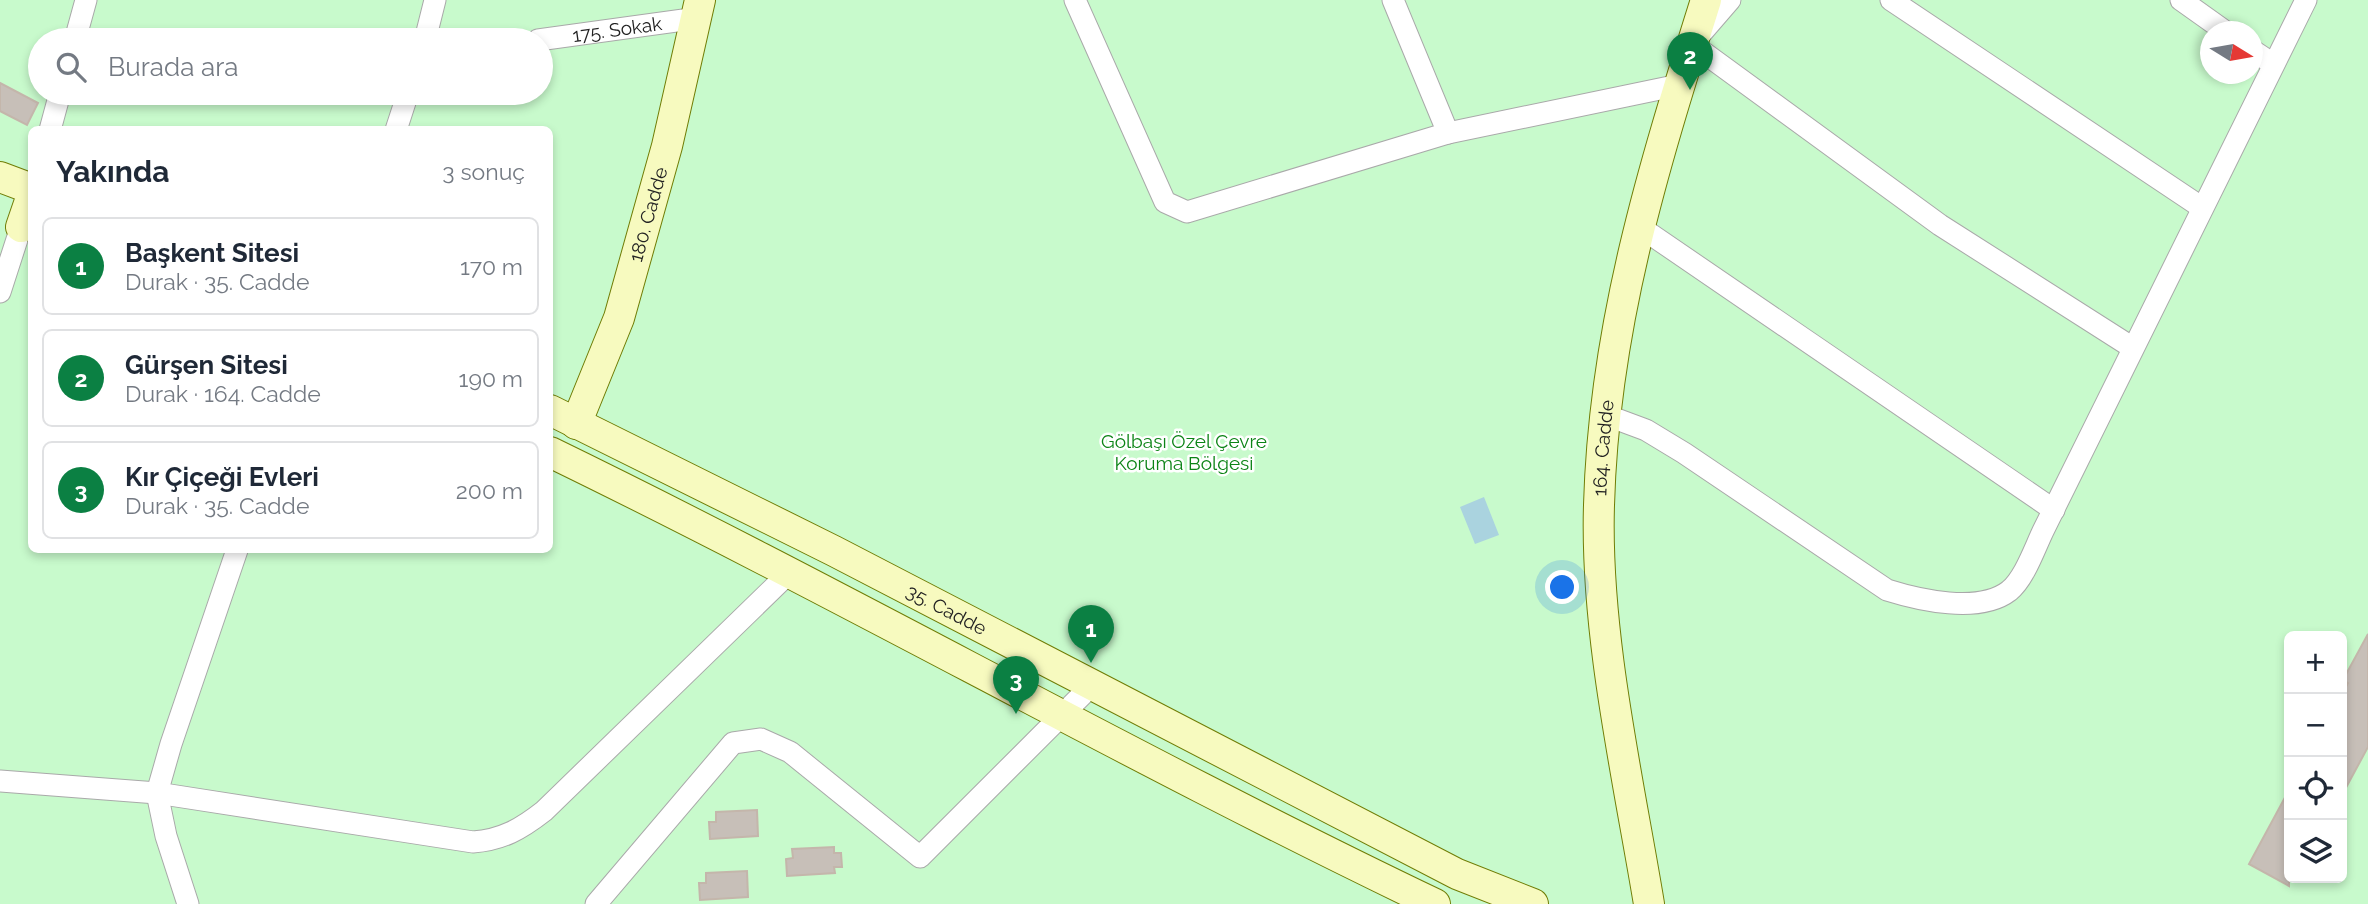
<!DOCTYPE html>
<html lang="tr">
<head>
<meta charset="utf-8">
<style>
	:root { --surface:#fff; --page:#f2f2f3; --text:#1f2937; --muted:#747a83; --line:#e0e1e3; --accent:#0b8043 }
	body { margin:0; font-family:Raleway,sans-serif; background:var(--page); color:var(--text) }
	.controls { position:absolute; right:21px; bottom:21px; display:grid; overflow:hidden; border-radius:10px; box-shadow:0 4px 10px #0003 }
	.controls button { width:63px; height:63px; display:grid; place-items:center; padding:0; border:0; border-bottom:2px solid var(--line); background:var(--surface); color:var(--text); font:35px sans-serif }
	.compass { position:absolute; left:2200px; top:21px; width:63px; height:63px; border-radius:50%; background:var(--surface); box-shadow:0 4px 10px #0003; rotate:101deg }
	.you { position:absolute; left:1563px; top:588px; width:24px; height:24px; margin:-18px; border:5px solid #fff; border-radius:50%; background:#1a73e8; box-shadow:0 0 0 10px #1a73e833 }
	.badge { display:grid; place-items:center; width:46px; height:46px; border-radius:50%; background:var(--accent); color:#fff; font-size:23px; font-weight:700 }
	.pin { position:absolute; translate:-50% -58px; filter:drop-shadow(0 2px 4px #0008) }
	.pin::after { content:''; position:absolute; top:37px; width:24px; height:21px; background:inherit; clip-path:polygon(0 0,100% 0,50% 100%) }
	.list { margin:0; padding:0; list-style:none }
	h2 { display:flex; justify-content:space-between; align-items:center; height:91px; margin:0; padding:0 28px; font-size:30px }
	h2 small { font-size:23px; font-weight:400; color:var(--muted) }
	.list li { display:grid; grid-template-columns:46px 1fr auto; gap:21px; align-items:center; box-sizing:border-box; height:98px; margin:0 14px 14px; padding:0 14px; border:2px solid var(--line); border-radius:10px }
	.list b { display:block; font-size:26px; white-space:nowrap }
	.list p { margin:0; font-size:23px; white-space:nowrap; color:var(--muted) }
	.list em { font-size:23px; font-style:normal; color:var(--muted) }
	.icon { flex:none; width:38px; height:38px; fill:none; stroke:currentColor; stroke-width:2; stroke-linecap:round; stroke-linejoin:round }
	.map { position:relative; flex:none; width:2368px; height:904px; overflow:hidden }
	.search { position:absolute; background:var(--surface); box-shadow:0 4px 10px #0003; left:28px; top:28px; width:525px; height:77px; display:flex; align-items:center; gap:18px; box-sizing:border-box; padding:0 24px; border-radius:38px; color:var(--muted); font-size:26px }
	.panel { position:absolute; background:var(--surface); box-shadow:0 4px 10px #0003; left:28px; top:126px; width:525px; height:427px; border-radius:10px }
	.map>svg:first-child { display:block }
</style>
</head>
<body>
<div class="map">
<svg width="2368" height="904" viewBox="0 0 2368 904">
	<rect width="100%" height="100%" fill="#f2efe9"/>
	<path fill="#c8facc" fill-rule="evenodd" d="M0,0h2368v904h-2368zM2210,32h42v42h-42zM40,40h501v53h-501zM32,130h518v420h-518zM2289,636h53v242h-53z"/>
	<path fill="#aad3df" d="M1484,497l15,38 -24,9 -15,-37z"/>
	<g fill="#c7bfb8" stroke="#c4b6ab" stroke-width="2">
		<path d="M0,83l38,20 -11,22 -27,-14z"/>
		<path d="M2368,634v113l-26,48v-101l6,-11 -5,-3z"/>
		<path d="M2289,790v96l-40,-22z"/>
		<path d="M757,810l1,26 -48,3 -1,-17h7v-10z"/>
		<path d="M834,847v6h7l1,14h-8l1,6 -48,3 -1,-17 7,-1 -1,-9z"/>
		<path d="M747,871l1,26 -48,3 -1,-17h7v-10z"/>
	</g>
	<g fill="none" stroke-linecap="round" stroke-linejoin="round">
		<g stroke="#a9a9a9" stroke-width="23">
			<g id="street">
				<path d="M1075,0l90,202 22,10 261,-79 231,-48"/>
				<path d="M1393,0l55,133"/>
				<path d="M1730,0l-38,44 248,181 193,123"/>
				<path d="M1891,0l310,207"/>
				<path d="M2181,0l45,32"/>
				<path d="M75,40l11,-40"/>
				<path d="M425,40l10,-40"/>
				<path id="s1" d="M538,40l160,-22"/>
				<path d="M2252,50l21,14"/>
				<path d="M50,130l10,-37"/>
				<path d="M396,130l12,-37"/>
				<path d="M1640,227l414,283"/>
				<path d="M0,292l21,-65"/>
				<path d="M1603,414l43,16 38,23 203,137c32,10 92,24 122,1 16,-13 26,-44 35,-62l262,-529"/>
				<path d="M0,781l157,12 316,49c29,-2 48,-13 71,-31l247,-240"/>
				<path d="M188,904l-22,-68 -9,-43 14,-49 66,-194"/>
				<path d="M596,904l137,-161 28,-4 29,13 130,105 171,-171"/>
			</g>
		</g>
		<g stroke="#707d05" stroke-width="32">
			<g id="secondary">
				<path d="M0,177l32,12"/>
				<path d="M21,227l11,-32"/>
				<path id="s2" d="M550,410l284,141 623,323 76,30"/>
				<path id="s3" d="M576,424l43,-106 48,-172 33,-146"/>
				<path d="M550,452c298,145 586,309 885,452"/>
				<path id="s4" d="M1649,904c-21,-127 -54,-270 -50,-399 5,-179 54,-336 107,-505"/>
			</g>
		</g>
		<use href="#street" stroke="#fff" stroke-width="21"/>
		<use href="#secondary" stroke="#f7fabf" stroke-width="30"/>
	</g>
	<g text-anchor="middle" stroke-width="5" stroke-linejoin="round" paint-order="stroke">
		<g font-size="19" fill="#222" stroke="#fff">
			<text dy="7" stroke="none"><textPath href="#s1" startOffset="80">175. Sokak</textPath></text>
			<text dy="7" stroke="none"><textPath href="#s3" startOffset="222">180. Cadde</textPath></text>
			<text dy="7" stroke="none"><textPath href="#s4" startOffset="460">164. Cadde</textPath></text>
			<text dy="7" stroke="none"><textPath href="#s2" startOffset="444">35. Cadde</textPath></text>
		</g>
		<g font-size="19" fill="#0c8416" stroke="#fff">
			<text x="1184" y="448">Gölbaşı Özel Çevre<tspan x="1184" dy="22">Koruma Bölgesi</tspan></text>
		</g>
	</g>
</svg>
<div class="controls">
<button>+</button>
<button>−</button>
<button><svg class="icon" aria-label="locate" viewBox="0 0 24 24"><circle cx="12" cy="12" r="6"/><path d="M12 2v4M12 18v4M2 12h4M18 12h4"/></svg></button>
<button><svg class="icon" aria-label="layers" viewBox="0 0 24 24"><path d="M12 4l9 5-9 5-9-5zM3 14l9 5 9-5"/></svg></button>
</div>
<svg class="compass" viewBox="-18 -18 36 36"><path d="M0-13l5 13h-10z" fill="#e53935"/><path d="M0 13l5-13h-10z" fill="#747a83"/></svg>
<div class="you"></div>
<div class="pin badge" style="left:1091px;top:663px">1</div>
<div class="pin badge" style="left:1690px;top:90px">2</div>
<div class="pin badge" style="left:1016px;top:714px">3</div>
<div class="search"><svg class="icon" aria-label="search" viewBox="0 0 24 24"><circle cx="10" cy="10" r="6"/><path d="M15 15l6 6"/></svg>Burada ara</div>
<section class="panel">
<h2>Yakında<small>3 sonuç</small></h2>
<ul class="list">
<li><span class="badge">1</span><div><b>Başkent Sitesi</b><p>Durak · 35. Cadde</p></div><em>170 m</em></li>
<li><span class="badge">2</span><div><b>Gürşen Sitesi</b><p>Durak · 164. Cadde</p></div><em>190 m</em></li>
<li><span class="badge">3</span><div><b>Kır Çiçeği Evleri</b><p>Durak · 35. Cadde</p></div><em>200 m</em></li>
</ul>
</section>
</div>
</body>
</html>
